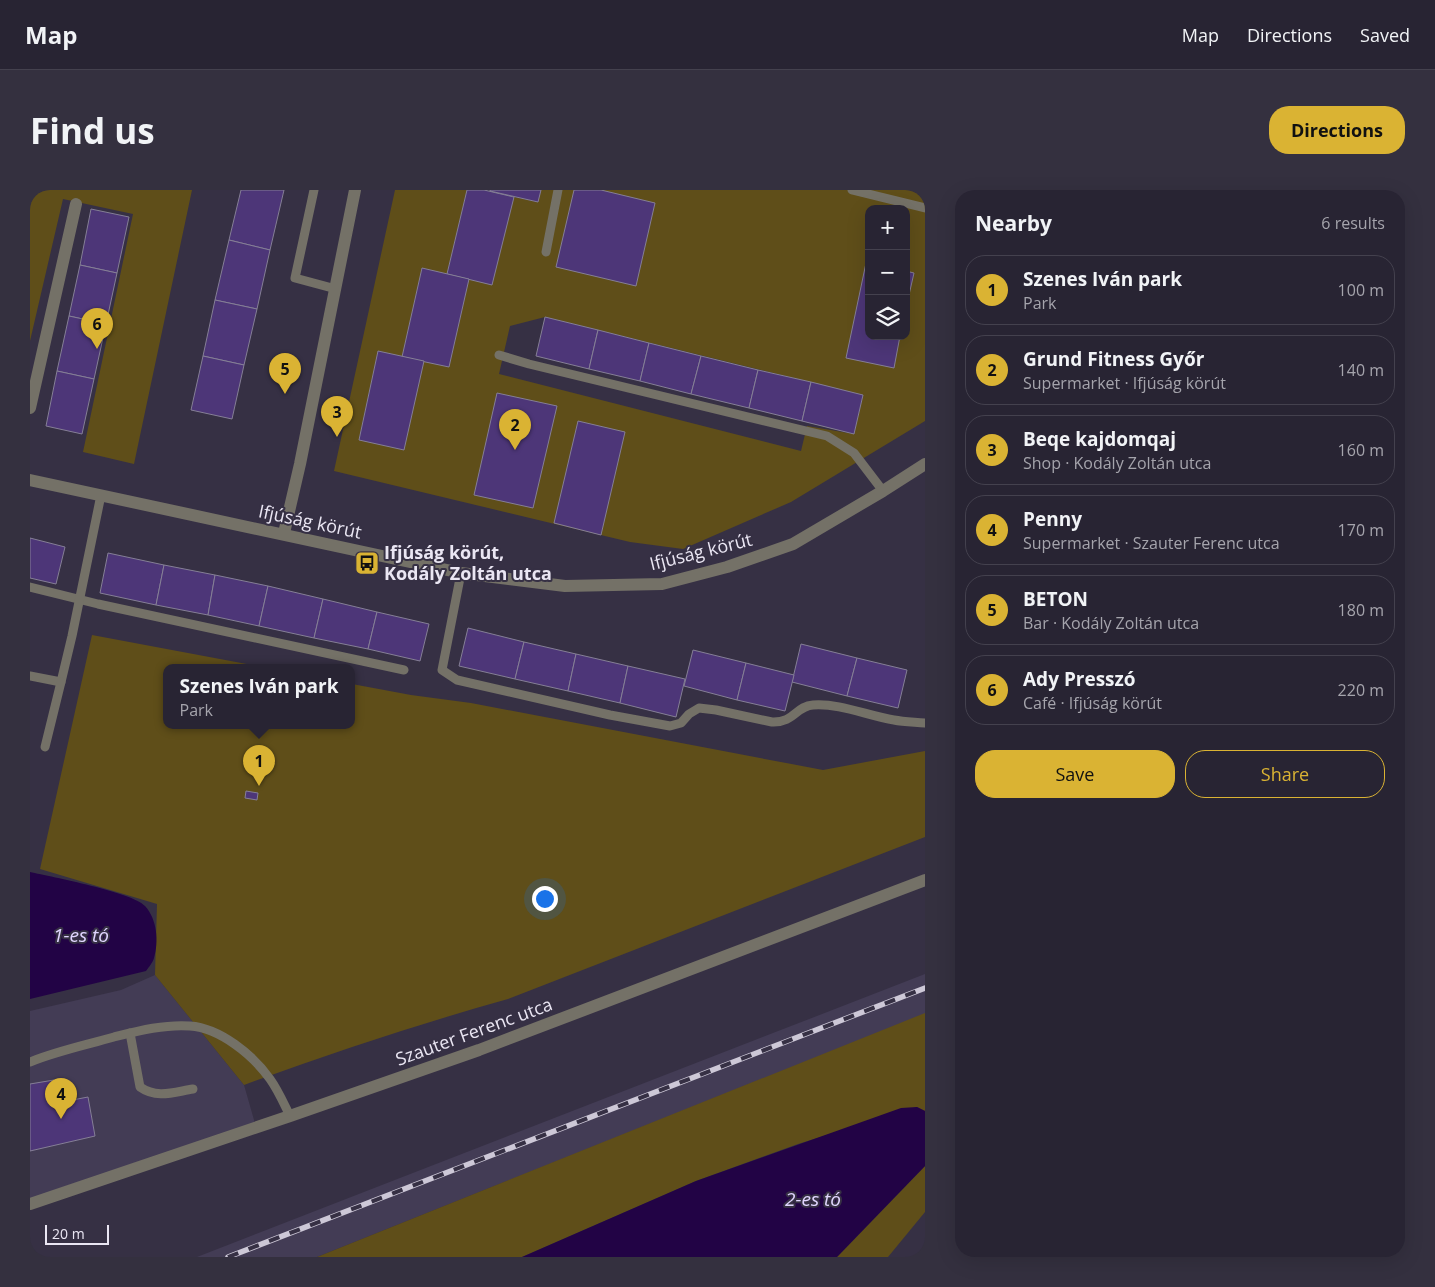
<!DOCTYPE html>
<html lang="en">
<head>
<meta charset="utf-8">
<style>
	:root { --surface:#282433; --page:#34303f; --text:#f1f3f6; --muted:#a5a4ac; --line:#44414e; --accent:#dab333 }
	body { margin:0; font-family:"Open Sans",sans-serif; background:var(--page); color:var(--text) }
	.controls { position:absolute; right:15px; top:15px; display:grid; overflow:hidden; border-radius:10px; box-shadow:0 5px 20px #0002 }
	.controls button { width:45px; height:45px; display:grid; place-items:center; padding:0; border:0; border-bottom:1px solid var(--line); background:var(--surface); color:var(--text); font:25px sans-serif }
	.scale { position:absolute; left:15px; bottom:12px; width:64px; box-sizing:border-box; padding-left:5px; border:2px solid #eae6f3; border-top:0; font-size:14px; line-height:18px; white-space:nowrap; color:#eae6f3; -webkit-text-stroke:4px #363044; paint-order:stroke }
	.you { position:absolute; left:514px; top:708px; width:18px; height:18px; margin:-12px; border:4px solid #fff; border-radius:50%; background:#1a73e8; box-shadow:0 0 0 8px #1a73e833 }
	.badge { display:grid; place-items:center; width:32px; height:32px; border-radius:50%; background:var(--accent); color:#111; font-size:16px; font-weight:700 }
	.pin { position:absolute; translate:-50% -41px; filter:drop-shadow(0 1px 2px #0008) }
	.pin::after { content:''; position:absolute; top:26px; width:18px; height:15px; background:inherit; clip-path:polygon(0 0,100% 0,50% 100%) }
	.popup { position:absolute; left:133px; top:474px; width:192px; height:65px; box-sizing:border-box; display:grid; place-content:center; border-radius:10px; background:var(--surface); filter:drop-shadow(0 1px 4px #0005); font-size:16px; white-space:nowrap; color:var(--muted) }
	.popup b { font-size:19px; color:var(--text) }
	.popup::after { content:''; position:absolute; left:50%; top:100%; margin-left:-10px; border:10px solid transparent; border-top-color:var(--surface) }
	.list { margin:0; padding:0; list-style:none }
	h2 { display:flex; justify-content:space-between; align-items:center; height:65px; margin:0; padding:0 20px; font-size:21px }
	h2 small { font-size:16px; font-weight:400; color:var(--muted) }
	.list li { display:grid; grid-template-columns:32px 1fr auto; gap:15px; align-items:center; box-sizing:border-box; height:70px; margin:0 10px 10px; padding:0 10px; border:1px solid var(--line); border-radius:20px }
	.list b { display:block; font-size:19px; white-space:nowrap }
	.list p { margin:0; font-size:16px; white-space:nowrap; color:var(--muted) }
	.list em { font-size:16px; font-style:normal; color:var(--muted) }
	.actions { display:flex; gap:10px; padding:15px 20px }
	.actions a { flex:1; padding:11px 0; border:1px solid var(--accent); border-radius:20px; text-align:center; font-size:18px; color:var(--accent) }
	.actions .main { background:var(--accent); color:#111 }
	.icon { flex:none; width:28px; height:28px; fill:none; stroke:currentColor; stroke-width:2; stroke-linecap:round; stroke-linejoin:round }
	.map { position:relative; flex:none; width:895px; height:1067px; overflow:hidden; border-radius:20px }
	header { display:flex; align-items:center; gap:30px; box-sizing:border-box; height:70px; padding:0 25px; background:var(--surface); border-bottom:1px solid var(--line) }
	header strong { font-size:24px }
	nav { display:flex; gap:28px; margin-inline-start:auto; font-size:18px }
	.intro { display:flex; align-items:center; justify-content:space-between; box-sizing:border-box; height:120px; padding:0 30px }
	h1 { margin:0; font-size:35px }
	.button { padding:12px 22px; border-radius:20px; background:var(--accent); color:#111; font-size:18px; font-weight:700 }
	main { display:flex; gap:30px; padding:0 30px }
	aside { flex:1; background:var(--surface); border-radius:20px; box-shadow:0 5px 20px #0002 }
	.map>svg:first-child { display:block }
</style>
</head>
<body>
<header>
<strong>Map</strong>
<nav><a>Map</a><a>Directions</a><a>Saved</a></nav>
</header>
<div class="intro"><h1>Find us</h1><a class="button">Directions</a></div>
<main>
<div class="map">
<svg width="895" height="1067" viewBox="0 0 895 1067">
	<rect width="100%" height="100%" fill="#363044"/>
	<g fill="#433c55">
		<path d="M895,784v40l-608,243h-120z"/>
		<path d="M125,785l89,110 12,42 -226,77v-193l91,-21z"/>
	</g>
	<g fill="#5f4e19" fill-rule="evenodd">
		<path d="M0,0h162l-58,274 -51,-12 50,-238 -70,-15 -33,142z"/>
		<path d="M365,0h72l-20,84 -25,-6 -20,89 -24,-6 -19,88 44,11 21,-89 25,6 20,-88 23,5 22,-87 24,5 3,-12h384v231l-134,81 -108,47 -53,-7 -296,-71zM839,19h37v127h-37zM515,127l318,78 -9,39 -47,-8 -6,25 -302,-77 11,-48z"/>
		<path d="M62,445l171,32h-97v58h186v-41l59,11 60,8 352,67 102,-19v86l-417,162c-89,25 -177,54 -264,86l-89,-110 2,-71 -117,-35z"/>
		<path d="M895,823v98l-8,-4 -119,37 -102,37 -174,76h-205z"/>
		<path d="M895,976v46l-37,45h-51z"/>
	</g>
	<g fill="#220345">
		<path d="M0,682c22,5 102,20 115,34 12,13 14,35 9,52 -1,4 -5,9 -8,13l-116,28z"/>
		<path d="M887,917l8,4v55l-88,91h-315l174,-76 205,-73z"/>
	</g>
	<g fill="#4d3678" stroke="#857f96">
		<path d="M211,0h43l-14,60 -41,-10z"/>
		<path d="M437,0h17l30,7 -22,88 -45,-11z"/>
		<path d="M460,0h51l-3,12 -48,-11z"/>
		<path d="M544,0h27l54,13 -19,83 -80,-19z"/>
		<path d="M61,19l38,8 -12,56 -37,-8z"/>
		<path d="M199,50l41,10 -13,59 -42,-9z"/>
		<path d="M836,73h3v73h31l-6,32 -48,-10z"/>
		<path d="M50,75l37,8 -11,51 -37,-8z"/>
		<path d="M392,78l47,11 -20,88 -47,-10z"/>
		<path d="M876,81l8,2 -8,35z"/>
		<path d="M185,110l42,9 -13,56 -41,-9z"/>
		<path d="M39,126l37,8 -12,55 -37,-8z"/>
		<path d="M515,127l53,13 -9,39 -53,-13z"/>
		<path d="M568,140l51,13 -9,38 -51,-12z"/>
		<path d="M619,153l52,13 -10,38 -51,-13z"/>
		<path d="M348,161l46,10 -20,89 -45,-10z"/>
		<path d="M173,166l41,9 -12,54 -41,-9z"/>
		<path d="M671,166l57,14 -9,38 -58,-14z"/>
		<path d="M728,180l53,12 -9,39 -53,-13z"/>
		<path d="M27,181l37,8 -12,55 -36,-8z"/>
		<path d="M781,192l52,13 -9,39 -52,-13z"/>
		<path d="M467,203l60,13 -24,102 -59,-13z"/>
		<path d="M548,231l47,11 -24,103 -47,-12z"/>
		<path d="M0,348l35,9 -9,37 -26,-6z"/>
		<path d="M78,363l56,12 -8,40 -56,-12z"/>
		<path d="M134,375l51,10 -7,40 -52,-10z"/>
		<path d="M185,385l53,11 -9,40 -51,-11z"/>
		<path d="M238,396l55,13 -9,39 -55,-12z"/>
		<path d="M293,409l54,13 -9,37 -54,-11z"/>
		<path d="M347,422l52,12 -9,37 -52,-12z"/>
		<path d="M438,438l56,14 -9,37 -56,-13z"/>
		<path d="M494,452l52,12 -8,37 -53,-12z"/>
		<path d="M771,454l56,14 -10,38 -55,-14z"/>
		<path d="M663,460l53,13 -9,37 -53,-14z"/>
		<path d="M546,464l52,12 -8,37 -52,-12z"/>
		<path d="M827,468l50,12 -9,38 -51,-12z"/>
		<path d="M716,473l48,12 -9,36 -48,-11z"/>
		<path d="M598,476l57,13 -9,38 -56,-14z"/>
		<path d="M216,601l12,2 -1,7 -12,-2z"/>
		<path d="M24,890l3,23 31,-6 7,39 -65,15v-67z"/>
	</g>
	<g fill="none" stroke-linecap="round" stroke-linejoin="round">
		<g stroke="#747167" stroke-width="9">
			<path d="M284,0l-19,88 41,11"/>
			<path d="M822,0l73,18"/>
			<path d="M516,62l12,-62"/>
			<path d="M469,165l30,9 298,72 27,17 29,38"/>
			<path d="M431,383l-19,97 15,10 153,35 60,11 11,-3 8,-9 10,-6 17,2 56,12c22,1 24,-16 41,-17 27,-2 55,11 81,15 10,2 21,2 31,3"/>
			<path d="M0,397l68,17 306,66"/>
			<path d="M0,486l31,6 11,-46 29,-141"/>
			<path d="M15,557l16,-65"/>
			<path d="M100,843l10,54c17,12 34,5 53,2"/>
			<path d="M0,872c27,-11 56,-17 84,-25 24,-6 51,-13 76,-11 30,2 63,29 80,53 8,11 14,25 20,37"/>
		</g>
		<g stroke="#747167" stroke-width="12">
			<path d="M0,218l46,-204"/>
			<path d="M254,343l16,-69 55,-274"/>
		</g>
		<g stroke="#747167" stroke-width="12">
			<path d="M0,290l431,93 104,13 97,-2 65,-17 66,-23 90,-53 42,-27"/>
			<path d="M0,1014l260,-88 189,-66 446,-170"/>
		</g>
		<g stroke="#cdc8d7" stroke-width="5.5">
			<path id="rail" d="M198,1067l697,-269"/>
		</g>
		<use href="#rail" stroke="#363044" stroke-width="4" stroke-dasharray="11" stroke-linecap="butt"/>
	</g>
	<defs>
		<g id="bus-square" transform="scale(1.25)"><rect x="-9" y="-9" width="18" height="18" rx="4" fill="#dab333" stroke="#363044"/><path d="M-5-6H5V4H4V6H2V4H-2V6H-4V4H-5ZM-3.5-4V0h7V-4ZM-3.5 1.2v1.5H-2V1.2ZM2 1.2v1.5H3.5V1.2Z" fill="#111"/></g>
	</defs>
	<g fill-rule="evenodd">
		<use href="#bus-square" x="337" y="373"/>
	</g>
	<g text-anchor="middle" stroke-width="4" stroke-linejoin="round" paint-order="stroke">
		<g font-size="18" fill="#eae6f3" stroke="#363044">
			<text transform="translate(280 332) rotate(12)" y="6">Ifjúság körút</text>
			<text transform="translate(671 362) rotate(-14)" y="6">Ifjúság körút</text>
			<text transform="translate(444 842) rotate(-20)" y="6">Szauter Ferenc utca</text>
		</g>
		<g font-size="18" font-weight="bold" fill="#eae6f3" stroke="#363044" text-anchor="start">
			<text x="354" y="369">Ifjúság körút,<tspan x="354" dy="21">Kodály Zoltán utca</tspan></text>
		</g>
		<g font-size="19" font-style="italic" fill="#e1d6ff" stroke="#363044">
			<text x="51" y="752">1-es tó</text>
			<text x="783" y="1016">2-es tó</text>
		</g>
	</g>
</svg>
<div class="controls">
<button>+</button>
<button>−</button>
<button><svg class="icon" aria-label="layers" viewBox="0 0 24 24"><path d="M12 4l9 5-9 5-9-5zM3 14l9 5 9-5"/></svg></button>
</div>
<div class="scale">20 m</div>
<div class="you"></div>
<div class="pin badge" style="left:229px;top:596px">1</div>
<div class="popup"><b>Szenes Iván park</b>Park</div>
<div class="pin badge" style="left:485px;top:260px">2</div>
<div class="pin badge" style="left:307px;top:247px">3</div>
<div class="pin badge" style="left:31px;top:929px">4</div>
<div class="pin badge" style="left:255px;top:204px">5</div>
<div class="pin badge" style="left:67px;top:159px">6</div>
</div>
<aside>
<h2>Nearby<small>6 results</small></h2>
<ul class="list">
<li><span class="badge">1</span><div><b>Szenes Iván park</b><p>Park</p></div><em>100 m</em></li>
<li><span class="badge">2</span><div><b>Grund Fitness Győr</b><p>Supermarket · Ifjúság körút</p></div><em>140 m</em></li>
<li><span class="badge">3</span><div><b>Beqe kajdomqaj</b><p>Shop · Kodály Zoltán utca</p></div><em>160 m</em></li>
<li><span class="badge">4</span><div><b>Penny</b><p>Supermarket · Szauter Ferenc utca</p></div><em>170 m</em></li>
<li><span class="badge">5</span><div><b>BETON</b><p>Bar · Kodály Zoltán utca</p></div><em>180 m</em></li>
<li><span class="badge">6</span><div><b>Ady Presszó</b><p>Café · Ifjúság körút</p></div><em>220 m</em></li>
</ul>
<div class="actions"><a class="main">Save</a><a>Share</a></div>
</aside>
</main>
</body>
</html>
